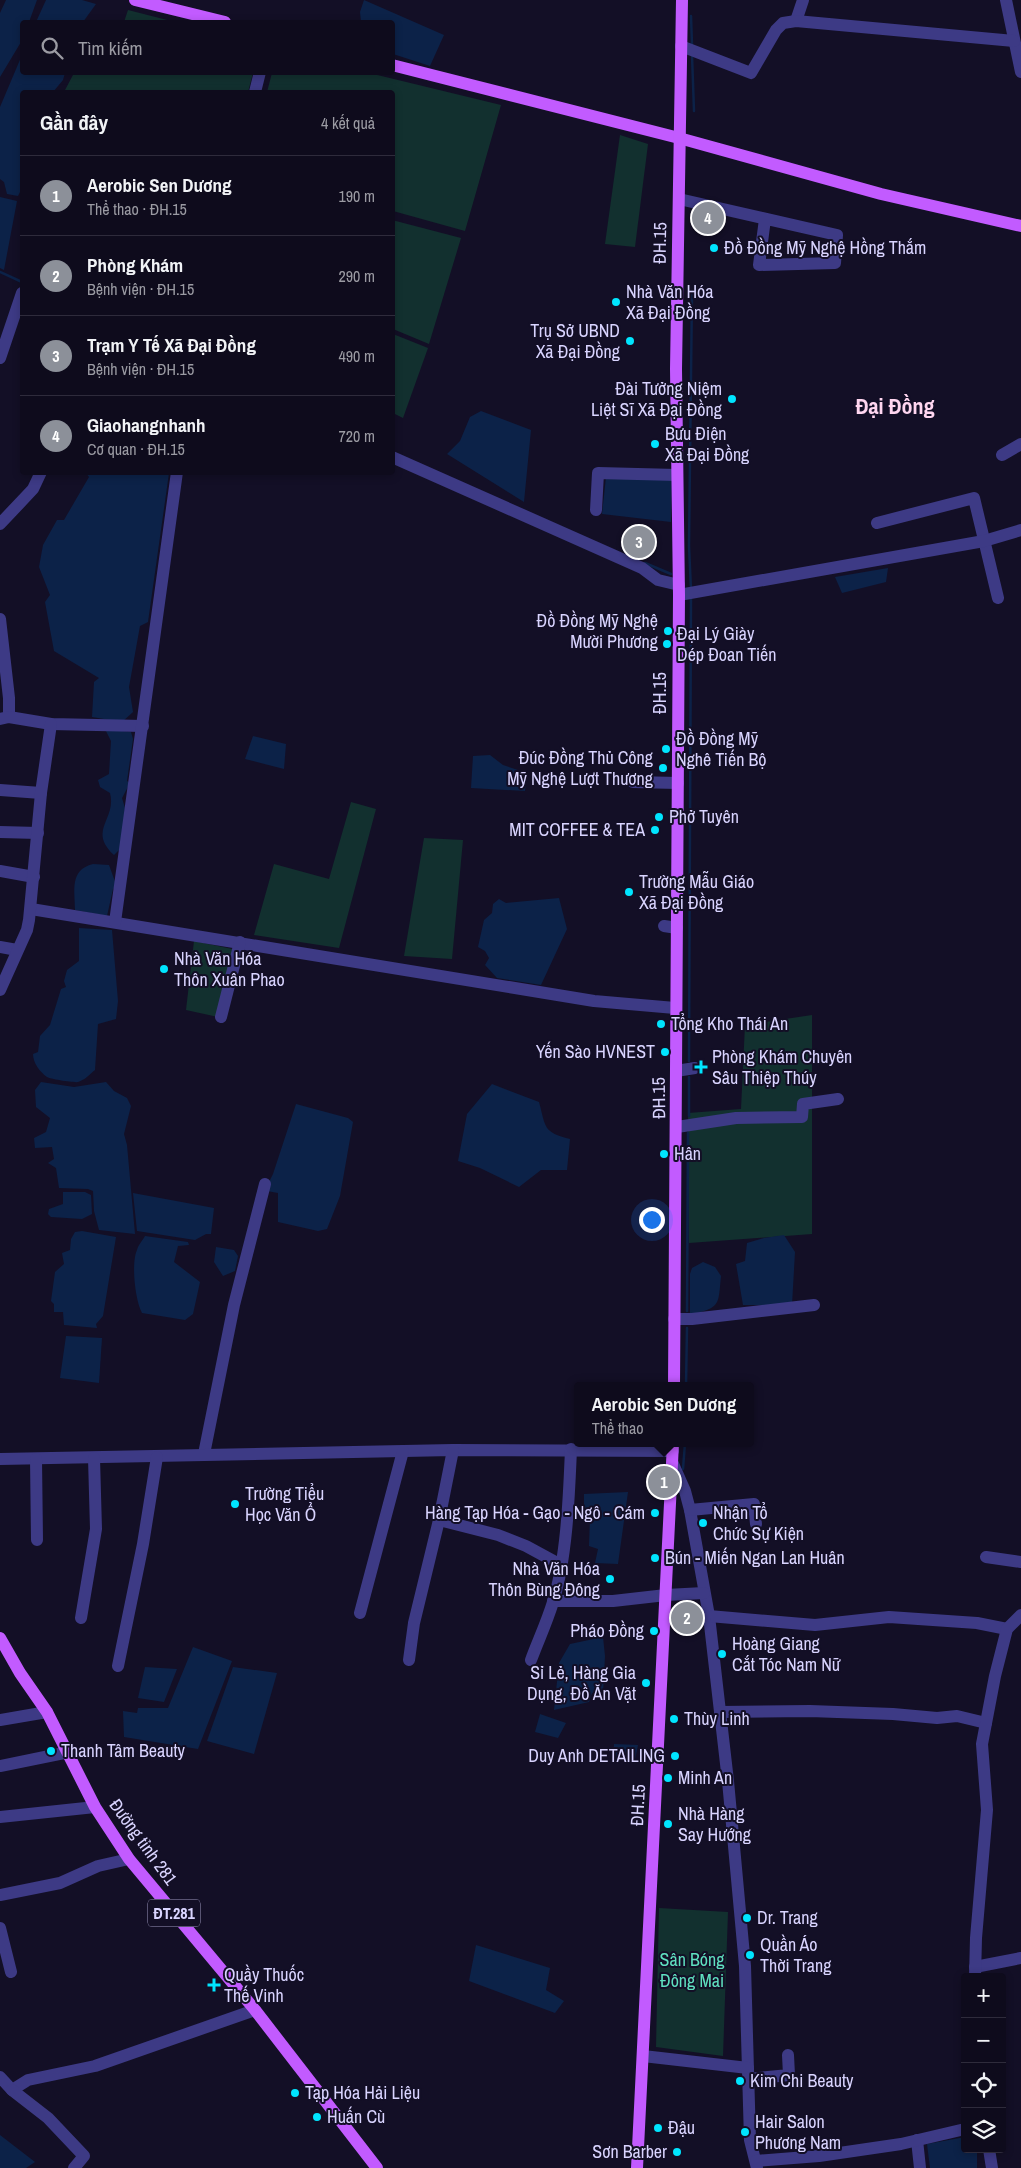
<!DOCTYPE html>
<html lang="vi">
<head>
<meta charset="utf-8">
<style>
	:root { --surface:#0e0b1c; --page:#171425; --text:#f1f3f6; --muted:#9b9ba3; --line:#2e2b3b; --accent:#8c9099 }
	body { margin:0; font-family:"Archivo Narrow",sans-serif; background:var(--page); color:var(--text) }
	.controls { position:absolute; right:15px; bottom:15px; display:grid; overflow:hidden; border-radius:5px; box-shadow:0 2px 8px #0003 }
	.controls button { width:45px; height:45px; display:grid; place-items:center; padding:0; border:0; border-bottom:1px solid var(--line); background:var(--surface); color:var(--text); font:25px sans-serif }
	.you { position:absolute; left:651px; top:1219px; width:18px; height:18px; margin:-12px; border:4px solid #fff; border-radius:50%; background:#1a73e8; box-shadow:0 0 0 8px #1a73e833 }
	.badge { display:grid; place-items:center; width:32px; height:32px; border-radius:50%; background:var(--accent); color:#fff; font-size:16px; font-weight:700 }
	.pin { position:absolute; translate:-50% -50%; border:2px solid #fff; box-shadow:0 1px 5px #0006 }
	.popup { position:absolute; left:574px; top:1382px; width:180px; height:65px; box-sizing:border-box; display:grid; place-content:center; border-radius:5px; background:var(--surface); filter:drop-shadow(0 1px 4px #0005); font-size:16px; white-space:nowrap; color:var(--muted) }
	.popup b { font-size:19px; color:var(--text) }
	.popup::after { content:''; position:absolute; left:50%; top:100%; margin-left:-10px; border:10px solid transparent; border-top-color:var(--surface) }
	.list { margin:0; padding:0; list-style:none }
	h2 { display:flex; justify-content:space-between; align-items:center; height:65px; margin:0; padding:0 20px; font-size:21px }
	h2 small { font-size:16px; font-weight:400; color:var(--muted) }
	.list li { display:grid; grid-template-columns:32px 1fr auto; gap:15px; align-items:center; box-sizing:border-box; height:80px; padding:0 20px; border-top:1px solid var(--line) }
	.list b { display:block; font-size:19px; white-space:nowrap }
	.list p { margin:0; font-size:16px; white-space:nowrap; color:var(--muted) }
	.list em { font-size:16px; font-style:normal; color:var(--muted) }
	.icon { flex:none; width:28px; height:28px; fill:none; stroke:currentColor; stroke-width:2; stroke-linecap:round; stroke-linejoin:round }
	.map { position:relative; flex:none; width:1021px; height:2168px; overflow:hidden }
	.search { position:absolute; background:var(--surface); box-shadow:0 2px 8px #0003; left:20px; top:20px; width:375px; height:55px; display:flex; align-items:center; gap:12px; box-sizing:border-box; padding:0 18px; border-radius:5px; color:var(--muted); font-size:19px }
	.panel { position:absolute; background:var(--surface); box-shadow:0 2px 8px #0003; left:20px; top:90px; width:375px; height:385px; border-radius:5px }
	.map>svg:first-child { display:block }
</style>
</head>
<body>
<div class="map">
<svg width="1021" height="2168" viewBox="0 0 1021 2168">
	<rect width="100%" height="100%" fill="#130f26"/>
	<g fill="#12302f">
		<path d="M128,10l47,12h-51z"/>
		<path d="M365,72l136,33 -36,126 -72,-20 -1,-119h-125l5,-19z"/>
		<path d="M74,73v-1l179,1 -5,19h-184z"/>
		<path d="M620,135l28,9 -13,103 -30,-3z"/>
		<path d="M392,220l69,18 -32,106 -36,-15z"/>
		<path d="M393,334l35,14 -25,70 -10,-5z"/>
		<path d="M351,802l25,7 -37,139 -85,-13 20,-71 55,15z"/>
		<path d="M424,838l39,2 -11,119 -48,-3z"/>
		<path d="M194,941l43,9 -19,67 -32,-7z"/>
		<path d="M812,1015v219l-123,9 -1,-130 53,-4 4,-84z"/>
		<path d="M659,1908l69,4 -5,144 -67,-9z"/>
	</g>
	<g fill="#0c2248">
		<path d="M6,0h31l-8,22h-7l-1,20 -21,35v-64z"/>
		<path d="M46,0h36l14,4 -13,18h-47z"/>
		<path d="M364,0l80,35 -14,31 -37,-12 -1,-32h-31l-1,-10z"/>
		<path d="M22,55v17l43,1 -2,7 -10,12h-31v96l-4,8 -11,-2 -3,-12 -4,-3v-72z"/>
		<path d="M0,197l17,4 -13,69 -4,-2z"/>
		<path d="M481,411l50,19 -7,72 -77,-48 13,-13 10,-24z"/>
		<path d="M86,473h83l-21,149 -8,4 -11,61 4,25 -11,10 -30,-5 2,-35 5,-4 -45,-27 -9,-49 5,-7 -11,-28 4,-22 14,-25h7l25,-43z"/>
		<path d="M606,477l66,2 -1,43 -69,-8z"/>
		<path d="M888,568l-2,14 -44,11 -7,-16z"/>
		<path d="M105,729l26,3 2,7 -6,42 3,2 -8,15 3,10 -3,39 -8,8c-27,-25 3,-35 -4,-62l-10,-6 -2,-7 11,-6 2,-33z"/>
		<path d="M253,736l33,8 -2,25 -39,-10z"/>
		<path d="M490,755l13,10 24,8 -2,18 -54,-3 2,-32z"/>
		<path d="M93,864l16,1 8,22 -4,2 -6,27 -32,-6c0,-19 -6,-40 18,-46z"/>
		<path d="M559,898l8,31 -26,56 -44,-7 -12,-13 4,-7 -4,-7 -7,-4 6,-27 8,-7 1,-9 6,-5 7,4z"/>
		<path d="M79,928l33,2 6,71 -2,18 -18,5 -3,46c-5,4 -10,10 -17,12 -3,1 -28,-3 -31,-5 -7,-5 -14,-14 -14,-23l5,-2 2,-16 10,-11 11,-36 5,-2 -2,-6 3,-11 12,-9z"/>
		<path d="M41,1082l33,5 32,-5 8,9 13,7 4,8 -7,28 3,11 8,89 -36,-4 -5,-19 -1,-20 -5,-2 -29,-1 -3,-20 -8,-5 6,-4 -2,-12 -17,1 -1,-10 12,-6 4,-14 -14,-11 -1,-17z"/>
		<path d="M492,1084l47,18c7,26 4,30 31,37l-3,31h-26l-22,17 -39,-19 -22,-7 9,-47z"/>
		<path d="M296,1104l52,14 5,4 -13,74 -13,33 -9,2 -40,-9v-29l-11,-2v-5l6,-12z"/>
		<path d="M63,1192h22l6,3 1,19 -10,5 -31,-2 -3,-3 1,-5 14,-5z"/>
		<path d="M133,1193l81,15 -3,26h-5l-11,6 -58,-9z"/>
		<path d="M82,1231l34,6 -13,79 -7,8 1,4 -33,-3 -1,-13h-9v-8l-3,-3 4,-29 9,-8 -2,-11 8,-3 1,-11 4,-7z"/>
		<path d="M784,1235l11,17 -3,53h-49l-7,-41 9,-3 2,-18 17,-5z"/>
		<path d="M145,1236l43,6 1,3 -11,1 -4,16 26,20 -7,32 -8,6 -43,-7c-7,-13 -11,-50 -5,-63 1,-5 6,-10 8,-14z"/>
		<path d="M216,1247l18,3 4,6 -3,15 -12,5 -9,-14z"/>
		<path d="M703,1262l12,5 6,9c-3,30 0,31 -31,39v-41l2,-6z"/>
		<path d="M66,1336l36,2 -3,45 -39,-5z"/>
		<path d="M628,1492l-10,72 -23,-1 3,-14 -9,-3 1,-29 -6,-6v-17z"/>
		<path d="M603,1637l2,19 -2,37h-11l-3,9 -35,8 5,-47 11,-19z"/>
		<path d="M193,1647l39,14 -34,88 -74,-12 -1,-26 14,2 1,-5h30z"/>
		<path d="M145,1667l32,2 -13,33 -26,-4z"/>
		<path d="M233,1667l44,6 -23,81 -47,-13z"/>
		<path d="M540,1714l26,9 -8,15 -23,-6z"/>
		<path d="M614,1744l24,1 -3,15 -22,-3z"/>
		<path d="M476,1945l74,23 -4,22 18,11 -9,12 -86,-32z"/>
		<path d="M0,2135l35,27 -9,6h-26z"/>
		<path d="M965,2137v12h12v19h-47l-3,-24z"/>
	</g>
	<g fill="none" stroke-linecap="round" stroke-linejoin="round">
		<g stroke="#0c2248" stroke-width="2.5">
			<path d="M691,16l1,29"/>
			<path d="M692,55l2,56"/>
			<path d="M0,272l22,10"/>
			<path d="M645,563l26,11"/>
			<path d="M691,590l-2,-44 3,-254"/>
			<path d="M689,1061l2,-463"/>
			<path d="M689,1116v-39"/>
			<path d="M687,1311l1,-178"/>
			<path d="M686,1386l1,-58"/>
			<path d="M683,1469l2,-26"/>
		</g>
		<g stroke="#3d3a85" stroke-width="12">
			<path d="M1006,0l15,72"/>
			<path d="M796,21l7,-21"/>
			<path d="M681,46l70,27 25,-43 7,-7 13,-2 218,20"/>
			<path d="M255,92l5,-20"/>
			<path d="M679,199l158,36 -2,28 -76,2 6,-46"/>
			<path d="M0,358l22,-65"/>
			<path d="M1002,455l19,-11"/>
			<path d="M392,457l250,111 16,12 21,5"/>
			<path d="M596,510l2,-37 79,2"/>
			<path d="M877,523l97,-25 24,100"/>
			<path d="M0,524l33,-35 8,-17"/>
			<path d="M679,595l305,-54 37,-11"/>
			<path d="M0,619l9,79v19"/>
			<path d="M0,719l9,-2 42,7 92,2"/>
			<path d="M633,782l45,1"/>
			<path d="M0,790l41,3"/>
			<path d="M0,832l38,1"/>
			<path d="M0,871l34,6"/>
			<path d="M31,909l563,92 81,7"/>
			<path d="M115,922l62,-450"/>
			<path d="M664,926l13,2"/>
			<path d="M0,947l17,3"/>
			<path d="M0,990l27,-60 2,-10 12,-127 10,-69"/>
			<path d="M221,1017l19,-75"/>
			<path d="M676,1071l19,-3"/>
			<path d="M677,1127l59,-9 66,-1 1,-13 35,-5"/>
			<path d="M674,1319h18l122,-14"/>
			<path d="M204,1454l30,-149 31,-121"/>
			<path d="M0,1459l453,-9 220,1"/>
			<path d="M36,1459l1,81"/>
			<path d="M673,1464l12,27 5,19 19,106 19,165 17,185 5,174 7,28"/>
			<path d="M690,1510l64,-6 2,20"/>
			<path d="M439,1520l59,15 28,11 35,19"/>
			<path d="M986,1557l35,5"/>
			<path d="M553,1601h60l53,-6 38,-2"/>
			<path d="M360,1613l43,-162"/>
			<path d="M709,1616l106,9 74,-8 88,6 30,6"/>
			<path d="M81,1618l15,-89 -2,-71"/>
			<path d="M409,1660l5,-37 25,-103 14,-70"/>
			<path d="M531,1660c7,-19 16,-38 22,-58 14,-45 16,-106 18,-153"/>
			<path d="M118,1666l25,-122 14,-87"/>
			<path d="M720,1712l90,-1 83,3 44,4 20,-2 29,7"/>
			<path d="M0,1720l47,-8"/>
			<path d="M0,1766l69,-14"/>
			<path d="M0,1817l95,-10"/>
			<path d="M0,1895l60,-12 38,-17 31,-7"/>
			<path d="M0,1928l11,44"/>
			<path d="M975,1967l46,-9"/>
			<path d="M975,1977l1,-39 11,-128 -5,-66 13,-68 12,-47 14,-14"/>
			<path d="M643,2056l105,12"/>
			<path d="M0,2077l12,13 16,-10 67,-14 160,-56"/>
			<path d="M748,2079l41,-4 -1,-20"/>
			<path d="M12,2090l36,28 36,38 -10,12"/>
			<path d="M917,2140l3,28"/>
			<path d="M989,2149l3,19"/>
			<path d="M756,2161l63,-5 82,-12 64,-15"/>
		</g>
		<g stroke="#c25bff" stroke-width="12">
			<path d="M135,0l90,22"/>
			<path d="M392,65l287,73 202,56 140,32"/>
			<path d="M674,1386l5,-791 -3,-226 6,-369"/>
			<path d="M0,1638l20,35 27,39 48,95 34,52 126,151 122,158"/>
			<path d="M637,2168l36,-725"/>
		</g>
	</g>
	<g fill="#00e5ff" stroke="#130f26" stroke-width="2">
		<circle cx="714" cy="248" r="5"/>
		<circle cx="616" cy="302" r="5"/>
		<circle cx="630" cy="341" r="5"/>
		<circle cx="732" cy="399" r="5"/>
		<circle cx="655" cy="444" r="5"/>
		<circle cx="668" cy="631" r="5"/>
		<circle cx="667" cy="644" r="5"/>
		<circle cx="666" cy="749" r="5"/>
		<circle cx="663" cy="768" r="5"/>
		<circle cx="659" cy="817" r="5"/>
		<circle cx="655" cy="830" r="5"/>
		<circle cx="629" cy="892" r="5"/>
		<circle cx="164" cy="969" r="5"/>
		<circle cx="661" cy="1024" r="5"/>
		<circle cx="665" cy="1052" r="5"/>
		<path d="M698.5 1059.5h5v5h5v5h-5v5h-5v-5h-5v-5h5z"/>
		<circle cx="664" cy="1154" r="5"/>
		<circle cx="235" cy="1504" r="5"/>
		<circle cx="655" cy="1513" r="5"/>
		<circle cx="703" cy="1523" r="5"/>
		<circle cx="655" cy="1558" r="5"/>
		<circle cx="610" cy="1579" r="5"/>
		<circle cx="654" cy="1631" r="5"/>
		<circle cx="722" cy="1654" r="5"/>
		<circle cx="646" cy="1683" r="5"/>
		<circle cx="674" cy="1719" r="5"/>
		<circle cx="51" cy="1751" r="5"/>
		<circle cx="675" cy="1756" r="5"/>
		<circle cx="668" cy="1778" r="5"/>
		<circle cx="668" cy="1824" r="5"/>
		<circle cx="747" cy="1918" r="5"/>
		<circle cx="750" cy="1955" r="5"/>
		<path d="M211.5 1977.5h5v5h5v5h-5v5h-5v-5h-5v-5h5z"/>
		<circle cx="740" cy="2081" r="5"/>
		<circle cx="295" cy="2093" r="5"/>
		<circle cx="317" cy="2117" r="5"/>
		<circle cx="658" cy="2128" r="5"/>
		<circle cx="745" cy="2132" r="5"/>
		<circle cx="677" cy="2152" r="5"/>
	</g>
	<g text-anchor="middle" stroke-width="4" stroke-linejoin="round" paint-order="stroke">
		<rect fill="#130f26" stroke="#9e99be" stroke-width="1" x="148" y="1899.5" width="52" height="27" rx="4"/>
		<g font-size="16" font-weight="bold" fill="#d9d4ff">
			<text x="174" y="1919">ĐT.281</text>
		</g>
		<g font-size="18" fill="#d9d4ff" stroke="#130f26">
			<text transform="translate(660 243) rotate(-89)" y="6">ĐH.15</text>
			<text transform="translate(660 693) rotate(-90)" y="6">ĐH.15</text>
			<text transform="translate(659 1098) rotate(-91)" y="6">ĐH.15</text>
			<text transform="translate(638 1805) rotate(-87)" y="6">ĐH.15</text>
			<text transform="translate(143 1842) rotate(54)" y="6">Đường tỉnh 281</text>
		</g>
		<g font-size="18" fill="#d9d4ff" stroke="#130f26" text-anchor="start">
			<text x="724" y="254">Đồ Đồng Mỹ Nghệ Hồng Thắm</text>
			<text x="626" y="298">Nhà Văn Hóa<tspan x="626" dy="21">Xã Đại Đồng</tspan></text>
			<text x="620" y="337" text-anchor="end">Trụ Sở UBND<tspan x="620" dy="21">Xã Đại Đồng</tspan></text>
			<text x="722" y="395" text-anchor="end">Đài Tưởng Niệm<tspan x="722" dy="21">Liệt Sĩ Xã Đại Đồng</tspan></text>
			<text x="665" y="440">Bưu Điện<tspan x="665" dy="21">Xã Đại Đồng</tspan></text>
			<text x="658" y="627" text-anchor="end">Đồ Đồng Mỹ Nghệ<tspan x="658" dy="21">Mười Phương</tspan></text>
			<text x="677" y="640">Đại Lý Giày<tspan x="677" dy="21">Dép Đoan Tiến</tspan></text>
			<text x="676" y="745">Đồ Đồng Mỹ<tspan x="676" dy="21">Nghê Tiến Bộ</tspan></text>
			<text x="653" y="764" text-anchor="end">Đúc Đồng Thủ Công<tspan x="653" dy="21">Mỹ Nghệ Lượt Thương</tspan></text>
			<text x="669" y="823">Phở Tuyên</text>
			<text x="645" y="836" text-anchor="end">MIT COFFEE &amp; TEA</text>
			<text x="639" y="888">Trường Mẫu Giáo<tspan x="639" dy="21">Xã Đại Đồng</tspan></text>
			<text x="174" y="965">Nhà Văn Hóa<tspan x="174" dy="21">Thôn Xuân Phao</tspan></text>
			<text x="671" y="1030">Tổng Kho Thái An</text>
			<text x="655" y="1058" text-anchor="end">Yến Sào HVNEST</text>
			<text x="712" y="1063">Phòng Khám Chuyên<tspan x="712" dy="21">Sâu Thiệp Thúy</tspan></text>
			<text x="674" y="1160">Hân</text>
			<text x="245" y="1500">Trường Tiểu<tspan x="245" dy="21">Học Văn Ổ</tspan></text>
			<text x="645" y="1519" text-anchor="end">Hàng Tạp Hóa - Gạo - Ngô - Cám</text>
			<text x="713" y="1519">Nhận Tổ<tspan x="713" dy="21">Chức Sự Kiện</tspan></text>
			<text x="665" y="1564">Bún - Miến Ngan Lan Huân</text>
			<text x="600" y="1575" text-anchor="end">Nhà Văn Hóa<tspan x="600" dy="21">Thôn Bùng Đông</tspan></text>
			<text x="644" y="1637" text-anchor="end">Pháo Đồng</text>
			<text x="732" y="1650">Hoàng Giang<tspan x="732" dy="21">Cắt Tóc Nam Nữ</tspan></text>
			<text x="636" y="1679" text-anchor="end">Sỉ Lẻ, Hàng Gia<tspan x="636" dy="21">Dụng, Đồ Ăn Vặt</tspan></text>
			<text x="684" y="1725">Thùy Linh</text>
			<text x="61" y="1757">Thanh Tâm Beauty</text>
			<text x="665" y="1762" text-anchor="end">Duy Anh DETAILING</text>
			<text x="678" y="1784">Minh An</text>
			<text x="678" y="1820">Nhà Hàng<tspan x="678" dy="21">Say Hướng</tspan></text>
			<text x="757" y="1924">Dr. Trang</text>
			<text x="760" y="1951">Quần Áo<tspan x="760" dy="21">Thời Trang</tspan></text>
			<text x="224" y="1981">Quầy Thuốc<tspan x="224" dy="21">Thế Vinh</tspan></text>
			<text x="750" y="2087">Kim Chi Beauty</text>
			<text x="305" y="2099">Tạp Hóa Hải Liệu</text>
			<text x="327" y="2123">Huấn Cù</text>
			<text x="755" y="2128">Hair Salon<tspan x="755" dy="21">Phương Nam</tspan></text>
			<text x="668" y="2134">Đậu</text>
			<text x="667" y="2158" text-anchor="end">Sơn Barber</text>
		</g>
		<g font-size="18" fill="#5fe0c0" stroke="#130f26">
			<text x="692" y="1966">Sân Bóng<tspan x="692" dy="21">Đông Mai</tspan></text>
		</g>
		<g font-size="22" font-weight="bold" fill="#ffd6f0" stroke="#130f26">
			<text x="895" y="414">Đại Đồng</text>
		</g>
	</g>
</svg>
<div class="controls">
<button>+</button>
<button>−</button>
<button><svg class="icon" aria-label="locate" viewBox="0 0 24 24"><circle cx="12" cy="12" r="6"/><path d="M12 2v4M12 18v4M2 12h4M18 12h4"/></svg></button>
<button><svg class="icon" aria-label="layers" viewBox="0 0 24 24"><path d="M12 4l9 5-9 5-9-5zM3 14l9 5 9-5"/></svg></button>
</div>
<div class="you"></div>
<div class="pin badge" style="left:664px;top:1482px">1</div>
<div class="popup"><b>Aerobic Sen Dương</b>Thể thao</div>
<div class="pin badge" style="left:687px;top:1618px">2</div>
<div class="pin badge" style="left:639px;top:542px">3</div>
<div class="pin badge" style="left:708px;top:218px">4</div>
<div class="search"><svg class="icon" aria-label="search" viewBox="0 0 24 24"><circle cx="10" cy="10" r="6"/><path d="M15 15l6 6"/></svg>Tìm kiếm</div>
<section class="panel">
<h2>Gần đây<small>4 kết quả</small></h2>
<ul class="list">
<li><span class="badge">1</span><div><b>Aerobic Sen Dương</b><p>Thể thao · ĐH.15</p></div><em>190 m</em></li>
<li><span class="badge">2</span><div><b>Phòng Khám</b><p>Bệnh viện · ĐH.15</p></div><em>290 m</em></li>
<li><span class="badge">3</span><div><b>Trạm Y Tế Xã Đại Đồng</b><p>Bệnh viện · ĐH.15</p></div><em>490 m</em></li>
<li><span class="badge">4</span><div><b>Giaohangnhanh</b><p>Cơ quan · ĐH.15</p></div><em>720 m</em></li>
</ul>
</section>
</div>
</body>
</html>
